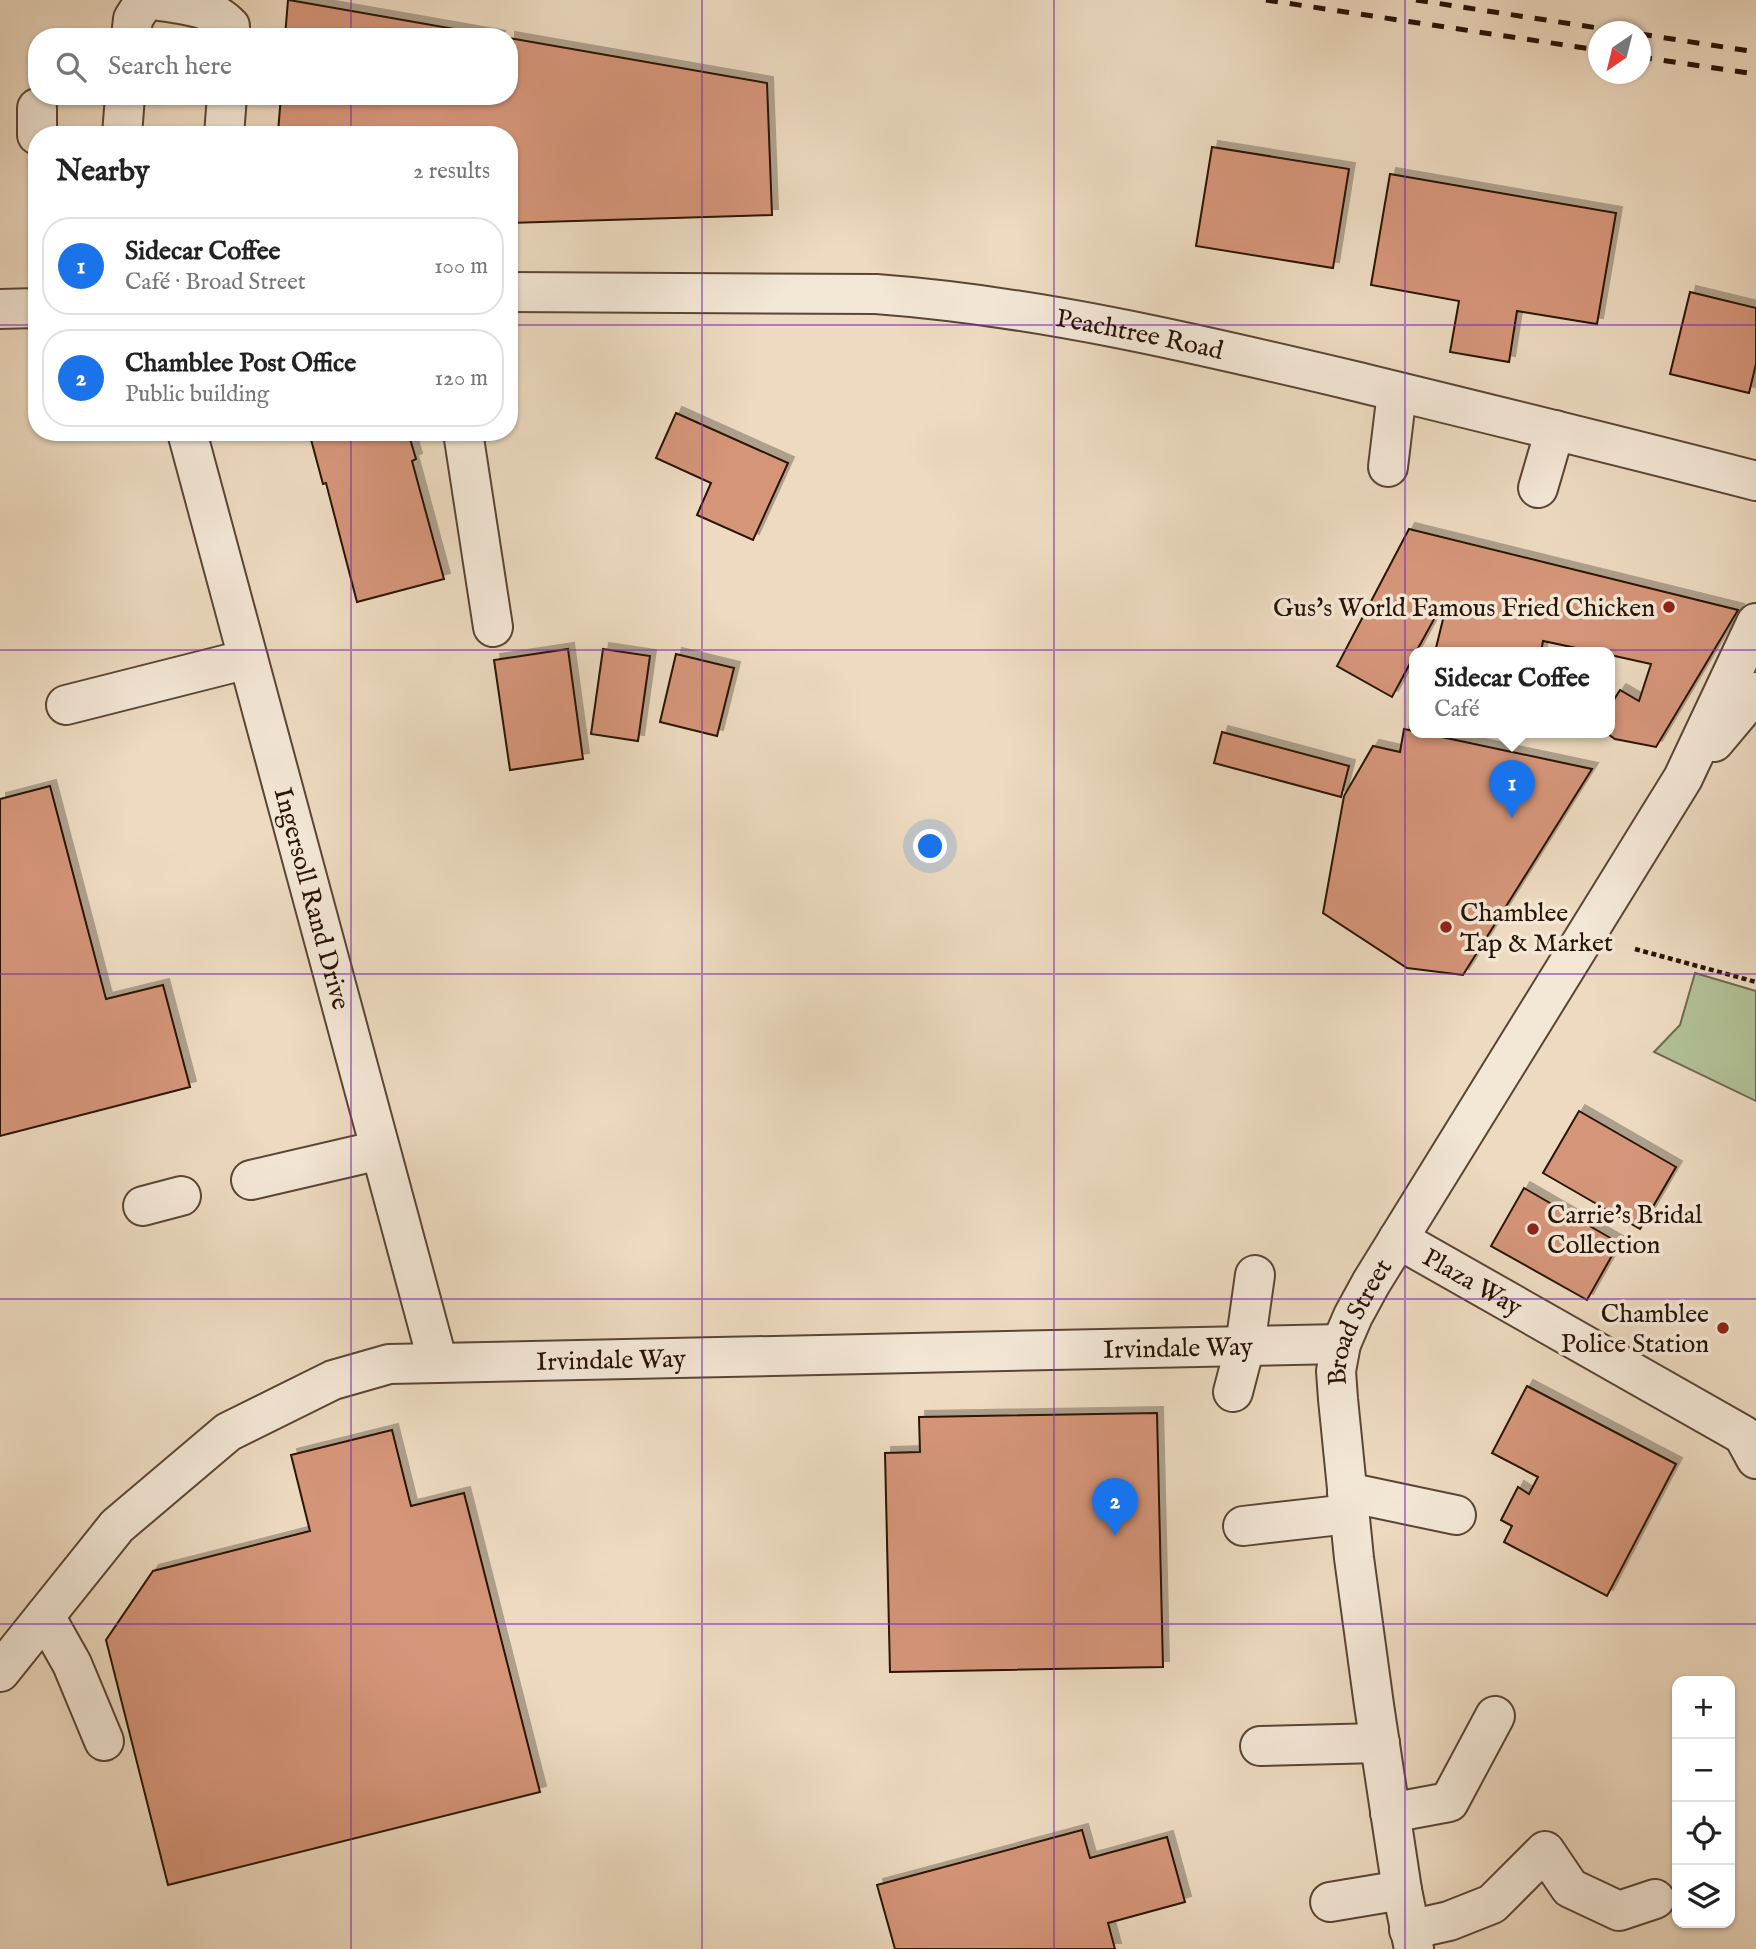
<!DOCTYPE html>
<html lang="en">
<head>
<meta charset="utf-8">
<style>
	:root { --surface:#fff; --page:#f2f2f2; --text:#222; --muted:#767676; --line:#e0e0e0; --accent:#1a73e8 }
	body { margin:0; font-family:"IM FELL English",serif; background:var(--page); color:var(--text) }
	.controls { position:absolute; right:21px; bottom:21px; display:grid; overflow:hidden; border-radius:14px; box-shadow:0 2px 5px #0004 }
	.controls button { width:63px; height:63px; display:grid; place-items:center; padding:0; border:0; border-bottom:2px solid var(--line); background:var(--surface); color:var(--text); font:35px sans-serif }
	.compass { position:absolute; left:1588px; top:21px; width:63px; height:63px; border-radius:50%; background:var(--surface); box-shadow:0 2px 5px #0004; rotate:215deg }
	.you { position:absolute; left:931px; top:847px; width:24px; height:24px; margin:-18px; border:5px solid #fff; border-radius:50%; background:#1a73e8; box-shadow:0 0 0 10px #1a73e833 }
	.badge { display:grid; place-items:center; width:46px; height:46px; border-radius:50%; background:var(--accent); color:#fff; font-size:23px; font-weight:700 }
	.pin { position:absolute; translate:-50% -58px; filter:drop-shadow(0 2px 4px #0008) }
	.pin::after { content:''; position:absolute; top:37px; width:24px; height:21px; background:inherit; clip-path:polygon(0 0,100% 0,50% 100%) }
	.popup { position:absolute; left:1409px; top:647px; width:206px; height:91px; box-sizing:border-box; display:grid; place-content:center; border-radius:14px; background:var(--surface); filter:drop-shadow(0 2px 5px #0005); font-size:23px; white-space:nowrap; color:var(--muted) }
	.popup b { font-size:26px; color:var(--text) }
	.popup::after { content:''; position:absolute; left:50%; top:100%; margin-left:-14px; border:14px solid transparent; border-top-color:var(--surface) }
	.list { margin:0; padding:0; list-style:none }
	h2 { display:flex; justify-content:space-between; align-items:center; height:91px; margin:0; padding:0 28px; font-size:30px }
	h2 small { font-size:23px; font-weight:400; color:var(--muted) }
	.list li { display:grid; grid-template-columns:46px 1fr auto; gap:21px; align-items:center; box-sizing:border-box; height:98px; margin:0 14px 14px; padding:0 14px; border:2px solid var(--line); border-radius:28px }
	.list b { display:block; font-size:26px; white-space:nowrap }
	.list p { margin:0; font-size:23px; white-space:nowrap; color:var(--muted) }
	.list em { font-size:23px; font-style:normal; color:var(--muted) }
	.icon { flex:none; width:38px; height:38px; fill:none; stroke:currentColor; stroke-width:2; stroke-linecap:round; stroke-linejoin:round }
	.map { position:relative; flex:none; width:1756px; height:1949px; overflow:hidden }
	.search { position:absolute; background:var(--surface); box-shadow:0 2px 5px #0004; left:28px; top:28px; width:490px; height:77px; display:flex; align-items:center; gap:18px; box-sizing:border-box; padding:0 24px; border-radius:28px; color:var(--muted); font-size:26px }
	.panel { position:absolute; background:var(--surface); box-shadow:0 2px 5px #0004; left:28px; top:126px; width:490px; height:315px; border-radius:28px }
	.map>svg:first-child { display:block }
</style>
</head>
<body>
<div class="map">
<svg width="1756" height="1949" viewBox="0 0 1756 1949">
	<defs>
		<filter id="shadow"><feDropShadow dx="6" dy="-6" stdDeviation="0" flood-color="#0004"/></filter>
	</defs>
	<rect width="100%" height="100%" fill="#eddac0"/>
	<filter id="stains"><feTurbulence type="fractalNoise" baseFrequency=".00286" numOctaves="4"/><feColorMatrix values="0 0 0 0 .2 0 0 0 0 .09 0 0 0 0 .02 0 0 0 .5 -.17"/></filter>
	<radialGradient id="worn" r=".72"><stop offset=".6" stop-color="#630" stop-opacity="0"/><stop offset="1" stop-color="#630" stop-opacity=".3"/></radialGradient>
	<path fill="#b2c197" stroke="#6e6a4e" stroke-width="2" d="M1695,973l61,18v110l-102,-49 26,-27z"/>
	<g fill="#d59579" stroke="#291305" stroke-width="2" filter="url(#shadow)">
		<path d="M288,0h1l211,37h-215z"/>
		<path d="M509,38l258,45 5,132 -263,8v-88h-236l5,-3 3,-36h228z"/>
		<path d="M1212,147l137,22 -16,99 -137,-22z"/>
		<path d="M1390,174l226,39 -19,111 -80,-13 -8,51 -59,-10 9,-51 -88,-16z"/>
		<path d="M1690,292l66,16v56l-7,29 -79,-19z"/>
		<path d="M676,413l112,50 -35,77 -56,-25 14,-32 -55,-25z"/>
		<path d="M309,432h99l8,27 -4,2 32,118 -87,23 -31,-119 -3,1z"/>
		<path d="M1409,529l329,81 -82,137 -41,-8 -10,-7h5v-26l10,-16 19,11 12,-37 -41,-9v-3h-15l-52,-11 -2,11h-106l10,-41 -6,-1 -23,42h-2v4l-22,41 -55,-31z"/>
		<path d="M568,649l15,110 -73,11 -16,-110z"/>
		<path d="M603,649l47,7 -12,85 -47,-7z"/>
		<path d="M676,654l58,14 -17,68 -57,-14z"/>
		<path d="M1404,729l188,40 -129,206 -56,-7 -84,-55 21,-117 29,-50 27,6z"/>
		<path d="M1222,732l127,34 -8,31 -127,-34z"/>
		<path d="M50,786l56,213 57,-14 27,102 -190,49v-337z"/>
		<path d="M1579,1111l97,56 -36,62 -97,-56z"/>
		<path d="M1524,1188l95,55 -32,57 -96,-54z"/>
		<path d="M1527,1386l149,78 -69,132 -103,-54 8,-16 -11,-6 17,-33 11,7 9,-17 -46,-24z"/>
		<path d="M1157,1413l6,254 -273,5 -5,-219 35,-1 -1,-35z"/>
		<path d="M392,1430l19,76 53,-13 76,299 -372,93 -62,-245 47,-69 157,-40 -19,-76z"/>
		<path d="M1082,1830l8,28 77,-21 18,65 -77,21 7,26h-220l-18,-64z"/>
	</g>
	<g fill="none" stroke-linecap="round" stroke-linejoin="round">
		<g stroke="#5a4534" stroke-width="42">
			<g id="minor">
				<path d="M155,0c27,5 55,5 75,26v11"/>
				<path d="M131,37l2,-18 12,-19"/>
				<path d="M37,108v27"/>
				<path d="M122,135l3,-39"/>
				<path d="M224,135l3,-39"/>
				<path id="s1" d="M509,292l367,2c161,12 318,49 474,86 135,33 271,66 406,101"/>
				<path d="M0,309l37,-1"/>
				<path id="s2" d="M187,432l251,931"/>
				<path d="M463,432l30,195"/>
				<path d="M1388,467l9,-75"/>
				<path d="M1538,488l17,-58"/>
				<path d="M66,705l182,-46"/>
				<path d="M1714,742l42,-50"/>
				<path d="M251,1180l129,-30"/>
				<path d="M143,1206l38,-10"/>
				<path id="s3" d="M1398,1239l345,196 13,24"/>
				<path d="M1233,1392l12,-46 10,-71"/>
				<path d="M1347,1492l109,23"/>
				<path d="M1243,1526l106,-12"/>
				<path d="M45,1616l27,48 32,77"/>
				<path id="s4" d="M0,1672l117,-146 111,-94 105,-52 56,-16 952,-20"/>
				<path d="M1260,1746l120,-3"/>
				<path d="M1390,1813l59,-11 46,-86"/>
				<path d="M1330,1902l72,-12"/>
				<path d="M1409,1930l40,-9 43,-17 53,-53 25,37 49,23 36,-12"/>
				<path id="s5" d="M1414,1949l-12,-59 -28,-185 -20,-147 -16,-159 -2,-28 5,-27 12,-28 18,-33 312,-505 73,-155"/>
			</g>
		</g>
		<path stroke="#291305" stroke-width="4.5" stroke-dasharray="5 3.5" stroke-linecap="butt" d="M1635,949l121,33"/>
		<use href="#minor" stroke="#f3e7d6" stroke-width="38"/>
		<g stroke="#291305" stroke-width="5" stroke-dasharray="12 12" stroke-linecap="butt">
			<path d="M1266,0l332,50"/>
			<path d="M1416,0l208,32"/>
			<path d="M1640,34l116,18"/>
			<path d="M1640,57l116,17"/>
		</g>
	</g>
	<path fill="none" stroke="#7b2cbf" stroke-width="2" stroke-opacity="0.55" d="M351,0v37M702,0v1949M1054,0v1949M1405,0v1949M351,96v39M0,325h37M509,325h1247M351,432v1517M0,650h1756M0,974h1756M0,1299h1756M0,1624h1756"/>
	<g fill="#8f2418" stroke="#f3e7d6" stroke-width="2.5">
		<circle cx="1669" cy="607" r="7"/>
		<circle cx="1446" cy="927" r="7"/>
		<circle cx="1533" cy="1229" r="7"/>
		<circle cx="1723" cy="1328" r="7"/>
	</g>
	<g text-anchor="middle" stroke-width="7" stroke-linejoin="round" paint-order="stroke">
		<g font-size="26" fill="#291305" stroke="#f3e7d6">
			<text dy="9" stroke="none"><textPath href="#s1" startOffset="634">Peachtree Road</textPath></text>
			<text dy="9" stroke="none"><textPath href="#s2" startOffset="483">Ingersoll Rand Drive</textPath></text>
			<text dy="9" stroke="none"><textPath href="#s3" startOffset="86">Plaza Way</textPath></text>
			<text dy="9" stroke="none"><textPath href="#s5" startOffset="637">Broad Street</textPath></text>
			<text dy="9" stroke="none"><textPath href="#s4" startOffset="1297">Irvindale Way</textPath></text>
			<text dy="9" stroke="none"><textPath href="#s4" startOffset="730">Irvindale Way</textPath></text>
		</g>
		<g font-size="26" fill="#291305" stroke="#f3e7d6" text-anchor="end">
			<text x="1655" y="616">Gus's World Famous Fried Chicken</text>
			<text x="1460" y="921" text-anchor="start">Chamblee<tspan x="1460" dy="30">Tap &amp; Market</tspan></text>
			<text x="1547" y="1223" text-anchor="start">Carrie's Bridal<tspan x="1547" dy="30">Collection</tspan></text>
			<text x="1709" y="1322">Chamblee<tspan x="1709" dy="30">Police Station</tspan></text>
		</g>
	</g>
	<rect width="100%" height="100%" filter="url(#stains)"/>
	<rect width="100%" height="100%" fill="url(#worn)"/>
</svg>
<div class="controls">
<button>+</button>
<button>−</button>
<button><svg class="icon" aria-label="locate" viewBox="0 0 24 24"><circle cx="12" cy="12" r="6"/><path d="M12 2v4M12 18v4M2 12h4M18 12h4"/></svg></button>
<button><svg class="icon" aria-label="layers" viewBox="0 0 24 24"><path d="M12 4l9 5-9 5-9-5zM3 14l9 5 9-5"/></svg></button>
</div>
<svg class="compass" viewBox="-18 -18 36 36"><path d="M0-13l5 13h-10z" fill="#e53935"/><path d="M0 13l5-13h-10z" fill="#767676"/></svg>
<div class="you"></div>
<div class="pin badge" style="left:1512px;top:818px">1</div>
<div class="popup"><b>Sidecar Coffee</b>Café</div>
<div class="pin badge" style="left:1115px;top:1536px">2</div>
<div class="search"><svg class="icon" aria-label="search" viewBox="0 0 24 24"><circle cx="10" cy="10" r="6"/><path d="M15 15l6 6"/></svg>Search here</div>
<section class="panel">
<h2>Nearby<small>2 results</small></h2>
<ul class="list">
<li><span class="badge">1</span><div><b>Sidecar Coffee</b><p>Café · Broad Street</p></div><em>100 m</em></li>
<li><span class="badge">2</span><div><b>Chamblee Post Office</b><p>Public building</p></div><em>120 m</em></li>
</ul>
</section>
</div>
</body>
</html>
